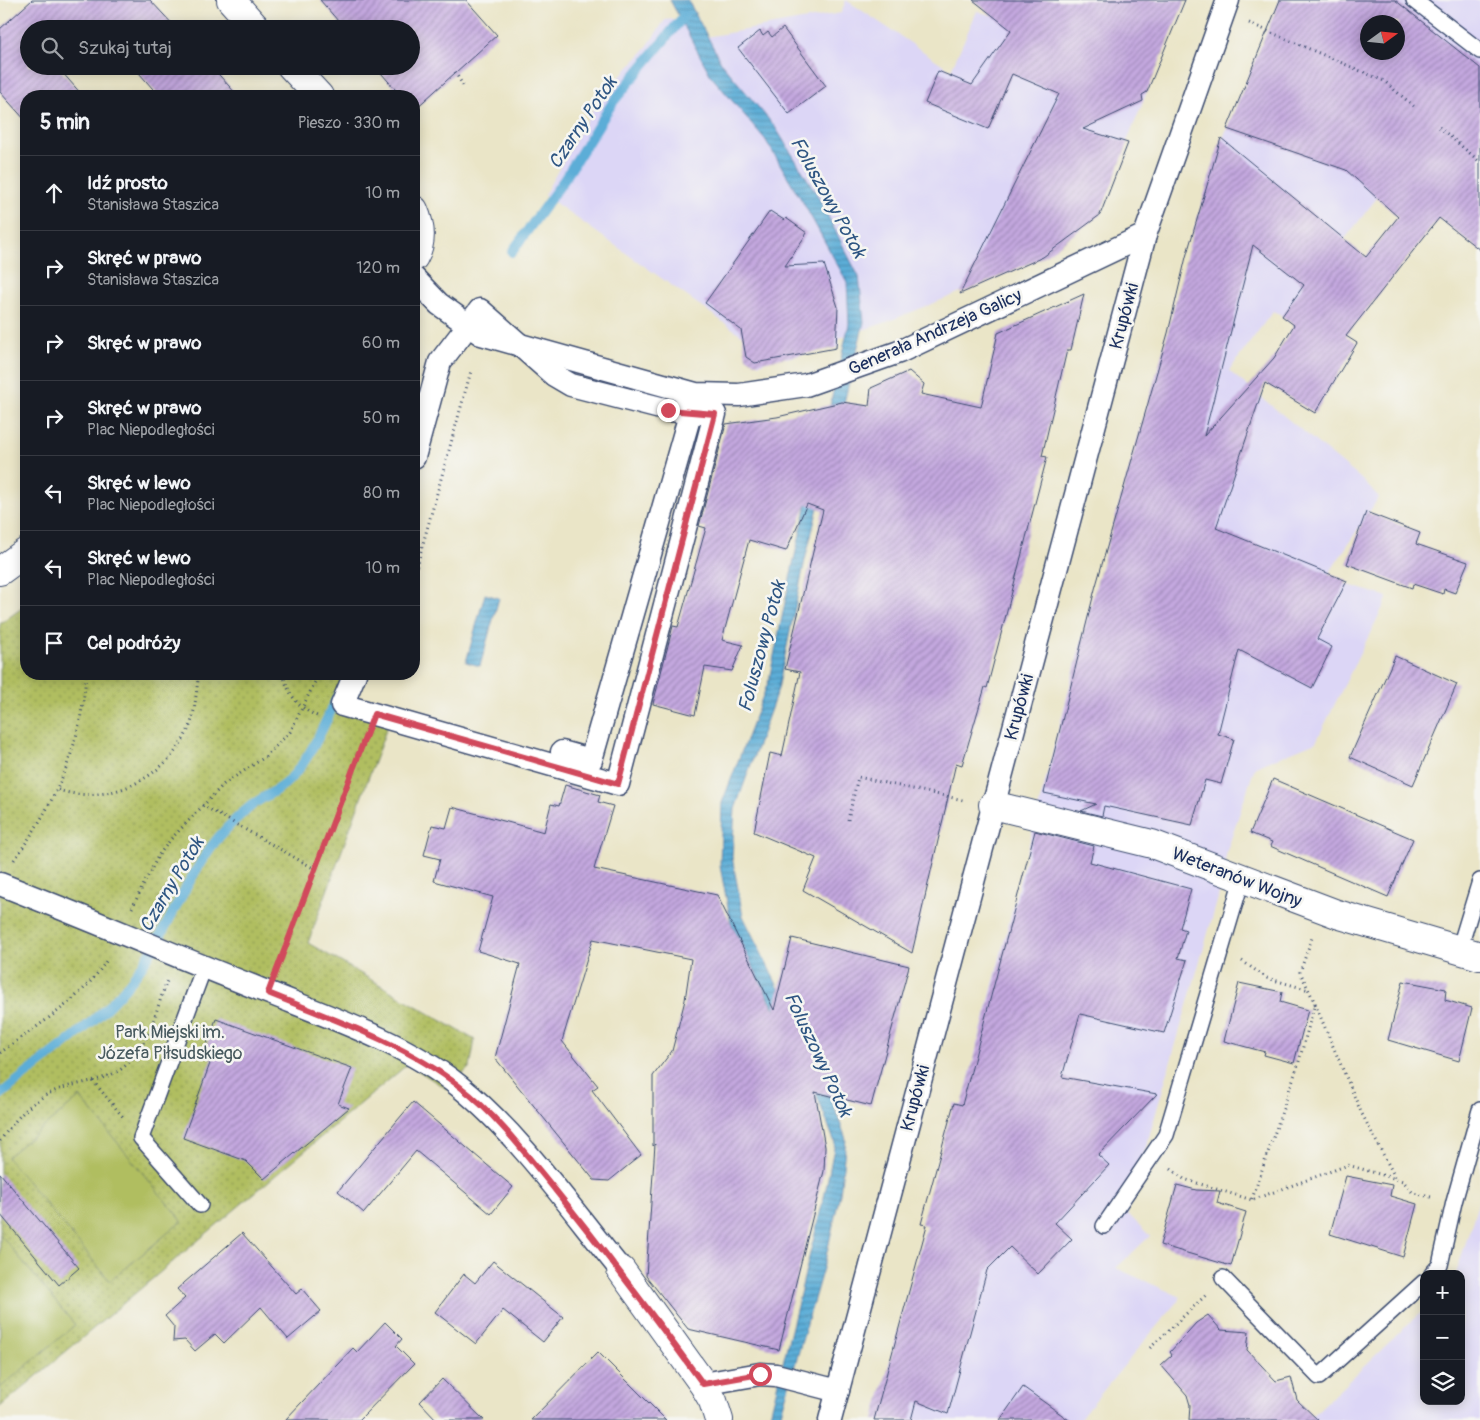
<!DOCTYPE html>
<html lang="pl">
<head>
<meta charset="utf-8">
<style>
	:root { --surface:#171b24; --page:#242831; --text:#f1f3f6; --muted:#9ea1a6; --line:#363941 }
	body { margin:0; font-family:Pangolin,sans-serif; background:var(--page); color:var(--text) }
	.controls { position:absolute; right:15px; bottom:15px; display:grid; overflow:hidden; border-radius:10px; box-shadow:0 2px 12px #0003 }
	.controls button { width:45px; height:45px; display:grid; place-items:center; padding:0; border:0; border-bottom:1px solid var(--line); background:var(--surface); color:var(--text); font:25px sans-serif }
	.compass { position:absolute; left:1360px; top:15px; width:45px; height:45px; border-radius:50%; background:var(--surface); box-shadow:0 2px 12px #0003; rotate:75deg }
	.stop { position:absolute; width:15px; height:15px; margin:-11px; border:4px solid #d1495b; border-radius:50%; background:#fff }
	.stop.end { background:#d1495b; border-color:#fff; box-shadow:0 1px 5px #0008 }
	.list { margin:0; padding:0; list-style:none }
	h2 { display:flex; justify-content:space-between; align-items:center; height:65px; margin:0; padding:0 20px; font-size:21px }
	h2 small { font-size:16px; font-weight:400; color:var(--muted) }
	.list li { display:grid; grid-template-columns:32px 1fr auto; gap:15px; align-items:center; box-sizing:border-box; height:75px; padding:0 20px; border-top:1px solid var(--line) }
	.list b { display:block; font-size:19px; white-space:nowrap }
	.list p { margin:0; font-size:16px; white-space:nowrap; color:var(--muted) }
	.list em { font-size:16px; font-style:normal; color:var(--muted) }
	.icon { flex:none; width:28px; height:28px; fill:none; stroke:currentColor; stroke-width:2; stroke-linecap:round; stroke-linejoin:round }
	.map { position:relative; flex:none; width:1480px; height:1420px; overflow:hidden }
	.search { position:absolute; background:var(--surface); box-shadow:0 2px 12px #0003; left:20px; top:20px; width:400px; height:55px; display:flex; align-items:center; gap:12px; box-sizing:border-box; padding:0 18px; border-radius:28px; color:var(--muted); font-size:19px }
	.panel { position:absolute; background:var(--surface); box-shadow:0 2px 12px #0003; left:20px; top:90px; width:400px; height:590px; border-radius:20px }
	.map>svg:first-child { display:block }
</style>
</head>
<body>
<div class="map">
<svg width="1480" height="1420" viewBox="0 0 1480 1420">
	<defs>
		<pattern id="green-dots" width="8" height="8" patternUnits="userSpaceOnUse" patternTransform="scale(1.25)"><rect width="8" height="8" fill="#b0be61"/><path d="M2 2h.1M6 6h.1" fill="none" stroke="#8e9b53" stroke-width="1.8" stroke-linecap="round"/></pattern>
		<pattern id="water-rules" width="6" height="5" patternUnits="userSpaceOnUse" patternTransform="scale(1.25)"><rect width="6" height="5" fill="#5cadd7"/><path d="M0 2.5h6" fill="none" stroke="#4b8db2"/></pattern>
		<pattern id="building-hatch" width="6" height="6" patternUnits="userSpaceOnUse" patternTransform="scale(1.25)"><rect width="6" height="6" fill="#c4a8df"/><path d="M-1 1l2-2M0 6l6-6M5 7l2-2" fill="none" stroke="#9e89b8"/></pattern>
	</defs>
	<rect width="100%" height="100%" fill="#f6f6f2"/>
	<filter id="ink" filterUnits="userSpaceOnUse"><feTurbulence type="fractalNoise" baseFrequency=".02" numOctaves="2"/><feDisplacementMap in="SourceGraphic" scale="10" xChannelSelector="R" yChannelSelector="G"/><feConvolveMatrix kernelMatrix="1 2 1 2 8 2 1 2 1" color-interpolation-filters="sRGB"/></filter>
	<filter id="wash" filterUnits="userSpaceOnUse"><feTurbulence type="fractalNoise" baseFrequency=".0096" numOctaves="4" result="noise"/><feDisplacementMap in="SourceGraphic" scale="20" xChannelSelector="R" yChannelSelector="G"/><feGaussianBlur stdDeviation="1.12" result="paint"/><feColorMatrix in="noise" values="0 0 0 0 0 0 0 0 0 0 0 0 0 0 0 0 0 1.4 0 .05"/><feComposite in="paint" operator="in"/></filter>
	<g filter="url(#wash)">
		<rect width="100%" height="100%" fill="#eae5c7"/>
		<g fill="#dcd6f6" fill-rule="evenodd">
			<path d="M846,0l105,70 26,-59 30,9 177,-20 -58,144 -75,107 -102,46 -65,26 -45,15v9l-53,11 -9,-6 -5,7 -13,5 -9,-6v-17l-206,-146 55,-96 45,-48 21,-31 28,-3 13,20 135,-24z"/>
			<path d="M1280,0h200v250l-89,-70 -83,106 -26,30 -9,-5 -44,60 131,107 19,19 -51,78 17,9 43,13 -72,145 -61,25 -28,84 -9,47 -91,315 23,23 -34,32 65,29 -102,123h-205l52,-195 -5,-1 33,-121 8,2 129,-502 75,-263 20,-83 30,-102zM1368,22h30v30h-30z"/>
			<path d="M1480,1197v223h-172l116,-111v92h37v-127h-5z"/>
		</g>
		<path fill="url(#green-dots)" stroke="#667660" d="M26,605v69h329l-12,31 47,14 -82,224 167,97 -5,27 -23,22 -39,-25 -408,343v-783z"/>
		<g fill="#b0be61" stroke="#667660">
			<path d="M80,1097l102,124 -72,60 -103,-124z"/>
			<path d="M0,1234l75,91 -75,63z"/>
		</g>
		<g fill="url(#water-rules)" stroke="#3c6e9a">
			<path d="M670,0h18l34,64 53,63 41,66 43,84 5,45 -59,238 -27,129 -43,120 -3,48 11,59 82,166 21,57 -6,55 -15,67 -46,159h-14l5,-5 6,-24 49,-198 10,-50 -21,-55 -83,-165 -11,-57 2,-63 47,-123 24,-116 56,-240 -2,-42 -43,-78 -39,-65 -54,-63z"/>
			<path d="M485,594l14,4 -19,68 -14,-4z"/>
		</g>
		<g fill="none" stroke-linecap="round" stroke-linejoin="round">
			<g stroke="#5cadd7" stroke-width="10">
				<path d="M512,252l52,-72 49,-78 71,-86"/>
				<path d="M0,1095c43,-36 94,-68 129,-112 34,-41 51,-93 82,-136 11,-15 25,-29 40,-41 11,-9 27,-15 37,-25 23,-22 36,-57 50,-85"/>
			</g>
		</g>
		<g id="blocks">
			<g fill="url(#building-hatch)" fill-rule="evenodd">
				<path d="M32,0h118l27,29h-148v37h37l-5,5 22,25h-57v25l-26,-29v-63z"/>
				<path d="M320,0h146l31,35 -83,75v-14h-13l-26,-30h36v-37h-66z"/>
				<path d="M973,0h212l-38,92 -5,3 1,6 -60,28 45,14 -28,72 -57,42 -83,37 99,-200 -47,-20 -24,55 -63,-26 13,-32 34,14 39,-55z"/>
				<path d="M1280,0h115l85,68v182l-41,-32 -93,118 11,7 -42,70 -50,-30 -49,145 131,53 -30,58 15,8 -20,41 -73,-38 -21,84 16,5 -13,45 -16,-4 -13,45 -88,-19 -2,10 -21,-5 15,-7 -52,-11 51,-204 73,-256 18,-76 35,-119 145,119 32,-40 -52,-47 -119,-41zM1368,22h30v30h-30zM1253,245l51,40 -22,31 12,9 -20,33 -70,78z"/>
				<path d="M783,28l43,58 -37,28 -51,-66 22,-17 3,5 5,-4 4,5z"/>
				<path d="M133,66h78l27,30h-79z"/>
				<path d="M770,211l14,9 2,-2 21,15 -22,33 39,-2 14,43 -2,41 -81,15 -9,-6 -5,-27 -36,-27z"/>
				<path d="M1084,294l-13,56h-4l-25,106 5,1 -60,231 -2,-1 -23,78 -6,-2 -44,190 -109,-63 13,-32 -62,-26 16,-79 12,3 18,-84 -15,-3 38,-159 -16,-6 -21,47 -37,-11 -27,100 21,5 -11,26 -27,-4 -10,48 -42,-11 20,-78 5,1 28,-99 -7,-2 27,-102 51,-7 65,-15 27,4 2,-18 38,-17 15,13 -3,10 60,13 17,-74z"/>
				<path d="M1366,512l54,21 -4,11 52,18 -13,31 -11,-4 -1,5 -30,-10 -1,4 -65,-24z"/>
				<path d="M1395,656l62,28 -44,101 -63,-28z"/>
				<path d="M1273,779l140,60 -25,58 -118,-51 2,-4 -22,-9z"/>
				<path d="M565,785l35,10 -2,7 15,4 -19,63 123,26 57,115 18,-72 117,28 -38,140 -56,-14 10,55 -1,24 -45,179 -91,-21 -42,-53 9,-132 -2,2v-70l19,-25 13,-51 6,-41 -98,-20 -31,102 36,45 -6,4 49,65 -32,26 -15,-1 -99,-122 25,-94 -42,-13 15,-54 -59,-16 6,-22 -16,-4 8,-30 14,3 6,-21 92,25 7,-28 8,2z"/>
				<path d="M1035,831l59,15 -4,16 101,27 -11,39 6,2 -8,28 9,2 -23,73 -84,-19 -18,63 95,17 -59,61 11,10 -54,58 17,16 -34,35 -28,-27 -23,23 -39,144 -32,-13 -5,19h-37l53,-195 -6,-1 33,-121 8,2z"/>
				<path d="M1403,981l43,8 -1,11 27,8 -13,53 -71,-21z"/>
				<path d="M1239,983l43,9 -2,10 28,8 -14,53 -30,-8 1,-3 -41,-11z"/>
				<path d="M216,1019l136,49 -14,36 11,4 -85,71 -18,-18 -63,-23 29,-80 -9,-3z"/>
				<path d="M413,1102l100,85 -22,27 -75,-63 -52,62 -26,-22z"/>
				<path d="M0,1173l79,95 -20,17 -59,-71z"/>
				<path d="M1346,1176l46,9 -2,11 27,8 -14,53 -73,-23z"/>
				<path d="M1177,1185l19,5 24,1 -3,12 29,9 -15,54 -71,-21z"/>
				<path d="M242,1233l54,61 6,-5 19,22 -33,28 -27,-32 -37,36 -9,-9 -20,17 -10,-11 -12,1 1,-14 -9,-11 20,-18 -8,-9z"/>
				<path d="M493,1261l70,56 -20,25 -40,-32 -27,34 -41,-32 29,-38 11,9z"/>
				<path d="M1208,1315l13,15 28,2 -2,18 29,31 15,-4 6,23 21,20h-129l1,-15 -3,-10 -26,-30 11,-10 -2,-3 26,-29z"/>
				<path d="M385,1322l17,17 -6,7 18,18 -55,56h-74l68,-72 4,4z"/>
				<path d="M598,1352l68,68h-135z"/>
				<path d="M442,1379l42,41h-47l-17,-18z"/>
				<path d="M1023,1387l46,33h-69z"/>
			</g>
		</g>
	</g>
	<g filter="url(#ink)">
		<use href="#blocks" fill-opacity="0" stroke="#3a4a6e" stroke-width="1"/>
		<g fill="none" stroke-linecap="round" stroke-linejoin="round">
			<g stroke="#3a4a6e" stroke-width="18">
				<g id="service">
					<path d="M1414,0l66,51"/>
					<path d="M1459,950l21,-69"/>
					<path d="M200,1205l-59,-67 63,-171"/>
					<path d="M1104,1226l62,-91 76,-256"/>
					<path d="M1432,1274l8,-9 14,-63 26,-92"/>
					<path d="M1223,1278l96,99 105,-95"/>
				</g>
			</g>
			<g stroke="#3a4a6e" stroke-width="25">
				<g id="pedestrian">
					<path d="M414,278l25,26 42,30 215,60 43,1 67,-10 93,-33 246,-117"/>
					<path d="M355,674l-13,31 276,79 97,-370 -47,-4 -97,-25 -17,-10 -74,-65 -40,52 -26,95"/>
					<path d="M562,752l29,8 104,-363"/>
					<path d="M0,884c85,33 168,69 252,102 68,28 150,54 207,100 61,49 112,123 162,184"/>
					<path d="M703,1384l57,-10 16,1 62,16"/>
					<path d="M830,1420l315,-1185 83,-235"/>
				</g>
			</g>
			<g stroke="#3a4a6e" stroke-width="30">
				<g id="minor">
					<path d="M993,805l159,39 185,70 143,42"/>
					<path d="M621,1270l82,114 10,17 6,19"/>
				</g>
			</g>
			<g stroke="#3a4a6e" stroke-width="30">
				<g id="tertiary">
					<path d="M231,0l26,29"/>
					<path d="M291,66l28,30"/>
					<path d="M414,210c7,16 9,31 0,47"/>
					<path d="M0,571l26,-19"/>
				</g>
			</g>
			<g stroke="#3a4a6e" stroke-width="3" stroke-dasharray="1 4" stroke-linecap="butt">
				<path d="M1249,23l135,58 32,27"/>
				<path d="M455,72l10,17"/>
				<path d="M1439,127l41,35"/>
				<path d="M414,576l57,-205"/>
				<path d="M283,674c6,21 14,33 34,42"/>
				<path d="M58,790c53,17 114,-15 133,-67 5,-17 5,-33 8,-49"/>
				<path d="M202,805l113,64"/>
				<path d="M848,820l10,-43 105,23"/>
				<path d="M14,860c43,-60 67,-112 72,-186"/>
				<path d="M132,908l26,-52 14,-18 52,-54 41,-27 25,-25 29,-58"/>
				<path d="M1242,961l25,17 42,12"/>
				<path d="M278,967l86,-226"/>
				<path d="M1315,1004l46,108 35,67"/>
				<path d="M0,1053c38,-29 83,-53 108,-95"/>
				<path d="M93,1081l30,36"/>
				<path d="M0,1141c19,-27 37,-47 70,-55 19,-5 39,-7 54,-19 25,-20 32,-58 43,-86"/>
				<path d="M1171,1169l13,10 68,21 96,-35 55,16 10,12 18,4"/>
				<path d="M1252,1199l46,-134 17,-62 -15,-31 12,-34"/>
				<path d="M1150,1348l56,-53"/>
			</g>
			<use href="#service" stroke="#fff" stroke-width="15"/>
			<use href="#pedestrian" stroke="#fff" stroke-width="22"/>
			<use href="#minor" stroke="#fff" stroke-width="28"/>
			<use href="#tertiary" stroke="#fff" stroke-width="28"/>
		</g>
	</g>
	<g fill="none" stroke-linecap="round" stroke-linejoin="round" filter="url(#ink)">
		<path stroke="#d1495b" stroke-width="6" d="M668,410l47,4 -97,370 -244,-70 -106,279c64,26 136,50 191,93 38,29 67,68 97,105 51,63 99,127 147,193l57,-10"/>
	</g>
	<g text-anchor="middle" stroke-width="5" stroke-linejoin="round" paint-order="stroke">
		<g font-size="18" fill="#1b2f5e" stroke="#f6f6f2">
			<text transform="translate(1124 316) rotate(-75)" y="6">Krupówki</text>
			<text transform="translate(935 332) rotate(-24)" y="6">Generała Andrzeja Galicy</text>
			<text transform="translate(1019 707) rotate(-75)" y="6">Krupówki</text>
			<text transform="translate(1237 877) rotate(21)" y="6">Weteranów Wojny</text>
			<text transform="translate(915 1098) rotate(-75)" y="6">Krupówki</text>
		</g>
		<g font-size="18" fill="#485a5f" stroke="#f6f6f2">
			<text x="170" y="1038">Park Miejski im.<tspan x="170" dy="21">Józefa Piłsudskiego</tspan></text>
		</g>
		<g font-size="19" font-style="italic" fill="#2e5582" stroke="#f6f6f2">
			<text transform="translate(582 122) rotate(-56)" y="7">Czarny Potok</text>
			<text transform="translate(829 197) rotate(61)" y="7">Foluszowy Potok</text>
			<text transform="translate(761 646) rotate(-75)" y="7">Foluszowy Potok</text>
			<text transform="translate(171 884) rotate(-59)" y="7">Czarny Potok</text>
			<text transform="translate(819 1054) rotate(65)" y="7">Foluszowy Potok</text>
		</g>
	</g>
</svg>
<div class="controls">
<button>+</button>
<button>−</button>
<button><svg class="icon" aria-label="layers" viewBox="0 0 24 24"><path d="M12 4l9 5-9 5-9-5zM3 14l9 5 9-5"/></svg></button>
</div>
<svg class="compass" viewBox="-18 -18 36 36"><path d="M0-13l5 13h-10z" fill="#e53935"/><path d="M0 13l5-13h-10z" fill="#9ea1a6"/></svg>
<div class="stop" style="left:760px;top:1374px"></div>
<div class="stop end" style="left:668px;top:410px"></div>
<div class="search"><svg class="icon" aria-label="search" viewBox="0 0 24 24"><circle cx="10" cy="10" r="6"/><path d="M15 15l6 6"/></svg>Szukaj tutaj</div>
<section class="panel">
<h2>5 min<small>Pieszo · 330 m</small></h2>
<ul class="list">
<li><svg class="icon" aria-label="ahead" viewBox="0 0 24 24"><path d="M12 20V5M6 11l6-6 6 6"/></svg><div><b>Idź prosto</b><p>Stanisława Staszica</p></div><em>10 m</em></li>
<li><svg class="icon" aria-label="right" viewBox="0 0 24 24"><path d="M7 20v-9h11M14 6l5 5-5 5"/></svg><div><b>Skręć w prawo</b><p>Stanisława Staszica</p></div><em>120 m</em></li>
<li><svg class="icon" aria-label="right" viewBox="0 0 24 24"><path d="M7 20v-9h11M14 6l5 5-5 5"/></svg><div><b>Skręć w prawo</b></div><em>60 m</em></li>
<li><svg class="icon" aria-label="right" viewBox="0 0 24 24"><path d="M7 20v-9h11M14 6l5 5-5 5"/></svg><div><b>Skręć w prawo</b><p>Plac Niepodległości</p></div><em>50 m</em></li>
<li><svg class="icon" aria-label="left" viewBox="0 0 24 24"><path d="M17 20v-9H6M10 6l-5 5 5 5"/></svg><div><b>Skręć w lewo</b><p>Plac Niepodległości</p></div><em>80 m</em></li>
<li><svg class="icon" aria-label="left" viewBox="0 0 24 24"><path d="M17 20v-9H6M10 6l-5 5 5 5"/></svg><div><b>Skręć w lewo</b><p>Plac Niepodległości</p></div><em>10 m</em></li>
<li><svg class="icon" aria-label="arrive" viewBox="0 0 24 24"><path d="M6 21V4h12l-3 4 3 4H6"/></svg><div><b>Cel podróży</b></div></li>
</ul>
</section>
</div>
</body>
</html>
